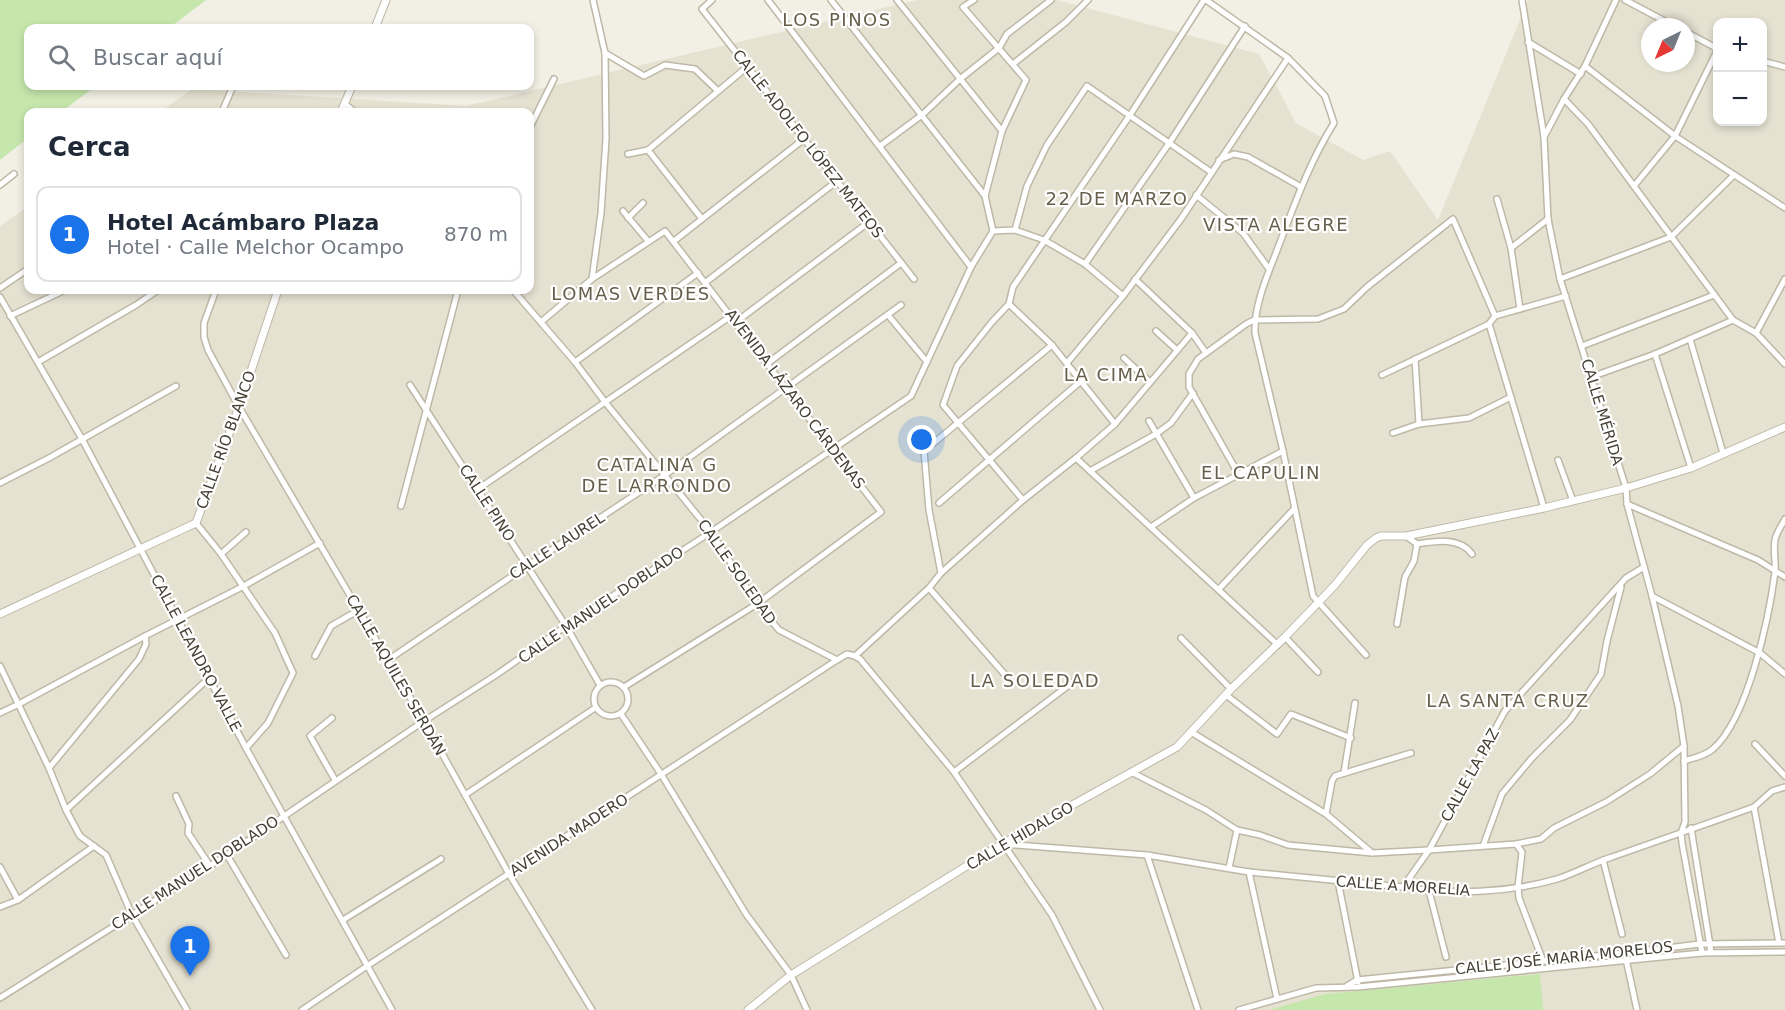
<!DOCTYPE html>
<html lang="es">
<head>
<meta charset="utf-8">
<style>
	:root { --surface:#fff; --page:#f6f6f7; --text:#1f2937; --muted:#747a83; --line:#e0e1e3; --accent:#1a73e8 }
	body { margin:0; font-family:"DejaVu Sans",sans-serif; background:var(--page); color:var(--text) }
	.controls { position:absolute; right:18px; top:18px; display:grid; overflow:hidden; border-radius:12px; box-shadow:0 3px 9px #0003 }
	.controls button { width:54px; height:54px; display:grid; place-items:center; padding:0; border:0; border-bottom:2px solid var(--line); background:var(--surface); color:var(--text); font:30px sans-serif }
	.compass { position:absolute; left:1641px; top:18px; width:54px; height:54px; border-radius:50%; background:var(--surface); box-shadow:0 3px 9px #0003; rotate:223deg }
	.you { position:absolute; left:922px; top:440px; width:21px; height:21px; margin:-15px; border:4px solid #fff; border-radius:50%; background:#1a73e8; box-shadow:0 0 0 9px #1a73e833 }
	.badge { display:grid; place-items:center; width:39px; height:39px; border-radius:50%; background:var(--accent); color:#fff; font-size:20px; font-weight:700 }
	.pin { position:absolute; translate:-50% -50px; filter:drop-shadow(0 2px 3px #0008) }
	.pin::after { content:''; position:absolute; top:32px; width:21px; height:18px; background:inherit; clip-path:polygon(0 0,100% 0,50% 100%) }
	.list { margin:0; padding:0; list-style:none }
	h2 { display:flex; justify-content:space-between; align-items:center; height:78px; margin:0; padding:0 24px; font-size:26px }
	h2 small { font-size:20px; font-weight:400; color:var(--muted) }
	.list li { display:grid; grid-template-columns:39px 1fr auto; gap:18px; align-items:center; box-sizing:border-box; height:96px; margin:0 12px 12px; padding:0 12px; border:2px solid var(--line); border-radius:12px }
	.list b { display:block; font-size:22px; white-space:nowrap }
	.list p { margin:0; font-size:20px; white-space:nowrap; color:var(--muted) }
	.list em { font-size:20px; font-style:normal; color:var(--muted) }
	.icon { flex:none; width:33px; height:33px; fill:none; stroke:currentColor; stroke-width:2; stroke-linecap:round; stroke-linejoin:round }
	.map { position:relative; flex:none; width:1785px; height:1010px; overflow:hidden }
	.search { position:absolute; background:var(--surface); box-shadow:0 3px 9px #0003; left:24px; top:24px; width:510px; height:66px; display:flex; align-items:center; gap:15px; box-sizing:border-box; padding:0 21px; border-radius:12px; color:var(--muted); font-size:22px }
	.panel { position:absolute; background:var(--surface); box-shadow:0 3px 9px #0003; left:24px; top:108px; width:510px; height:186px; border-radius:12px }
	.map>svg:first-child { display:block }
</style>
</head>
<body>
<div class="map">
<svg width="1785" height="1010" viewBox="0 0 1785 1010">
	<rect width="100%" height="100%" fill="#f2f0e4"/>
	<path fill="#e6e2d2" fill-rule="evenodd" d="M917,0h140l202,54 37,69 67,37 27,-9 48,69 90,-220h257v1010h-1785v-784l28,-20v84h502v-178h-370l32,-23 274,17zM1718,22h44v100h-44zM1650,27h36v36h-36z"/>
	<g fill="#c6e7ac">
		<path d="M0,0h206l-37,28h-141v58h68l-35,26h-33v26l-28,22z"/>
		<path d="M1540,974l3,36h-274l56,-16z"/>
	</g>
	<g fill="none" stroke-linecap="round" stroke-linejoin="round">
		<g stroke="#beb8a7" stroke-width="8">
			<g id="minor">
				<path d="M712,0l-10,9 212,270"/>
				<path d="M768,0l203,267"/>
				<path d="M831,0l154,196"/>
				<path d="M897,0l105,131"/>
				<path d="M1206,0l82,58 37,38 9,27c-24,38 -39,80 -55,122 -10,27 -25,58 -24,88l28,118 30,145 53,59"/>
				<path d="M1522,0l22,137 4,82 12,60 66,209 1,16 25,92 26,110 6,40 1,76 -4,11 1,10 20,110"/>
				<path d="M1625,0l51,27"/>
				<path d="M1686,32l32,17"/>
				<path d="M1528,42l53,32"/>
				<path d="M605,53l39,23 21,-11 30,4 23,22"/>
				<path d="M1762,61l23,6"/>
				<path d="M1013,64l53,-42 22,-22"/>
				<path d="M1585,66l90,70 110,72"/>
				<path d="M1564,99l24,25 145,196 23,13 29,31"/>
				<path d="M345,104l10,8"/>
				<path d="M222,112l11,-26"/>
				<path d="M530,127l24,-48"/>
				<path d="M1544,137l20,-38 21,-33 31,-66"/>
				<path d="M880,146l42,-31 38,-36 39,-31 8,-14 44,-34"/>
				<path d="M648,150l99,-83"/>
				<path d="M648,150l54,69"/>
				<path d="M628,154l20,-4"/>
				<path d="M1219,160l15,-6 14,3 53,30"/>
				<path d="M0,185l14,-11"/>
				<path d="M1634,186l41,-50 43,-87"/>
				<path d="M1196,195l47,38 26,36"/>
				<path d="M1497,199l14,49 9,61"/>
				<path d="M623,211l25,30"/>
				<path d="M628,218l15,-15"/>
				<path d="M1015,230l12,-44 20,-41 40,-59 124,86"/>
				<path d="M993,231l22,-1 29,10 41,24 38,32"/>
				<path d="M674,241l130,-102"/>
				<path d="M1511,248l37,-29"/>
				<path d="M1085,264l85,-122 75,-116"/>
				<path d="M592,279l9,-66 5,-74 -1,-86 -12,-53"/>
				<path d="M1135,279l57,54 14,20"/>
				<path d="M1560,279l111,-42 63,-62"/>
				<path d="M706,282l131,-101"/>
				<path d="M0,288l28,-19"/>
				<path d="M216,290l-12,33v14l4,13 31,57 185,314 85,153 83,136"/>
				<path d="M513,290l62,72 30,40 106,130 46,72 22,26 58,30 10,-6 8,2 5,3 94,113 98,143 48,95"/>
				<path d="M0,297l82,142 164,309 146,262"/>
				<path d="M1009,304l43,41 63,79"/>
				<path d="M888,315l39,47"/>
				<path d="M10,316l55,-26"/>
				<path d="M1495,316l71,-20"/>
				<path d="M541,322l51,-43 73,-48 216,281 -124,92 -133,83"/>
				<path d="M736,322l133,-100"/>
				<path d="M1156,331l21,19"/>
				<path d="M1756,333l29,-54"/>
				<path d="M1690,339l33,114"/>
				<path d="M1582,346l132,-51"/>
				<path d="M1655,354l36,114"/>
				<path d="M1124,358l26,24"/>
				<path d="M1415,359l4,65"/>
				<path d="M38,362l98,-57 22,-15"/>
				<path d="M575,362l123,-89"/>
				<path d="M768,363l133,-100"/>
				<path d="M1067,363l56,-67 58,-77 107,-161"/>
				<path d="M1382,375l107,-51"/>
				<path d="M1591,377l64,-23 78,-34"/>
				<path d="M410,385l156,241 34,59"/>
				<path d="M1149,421l45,77"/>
				<path d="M1393,433l26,-9 50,-6 42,-21"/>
				<path d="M1076,458l202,187"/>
				<path d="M1558,460l15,41"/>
				<path d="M1090,471l66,-37 15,-11 22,-30"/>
				<path d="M1239,475l-50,-88v-13l9,-15 48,-35 8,-4 64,-1 26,-10 23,-22 86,-68 42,97 -6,8 55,184"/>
				<path d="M0,483l49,-25 127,-72"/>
				<path d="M478,489l253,-173"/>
				<path d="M1023,500l-80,-95 14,-39 35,-44 17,-18 4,-17 117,-172 74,-115"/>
				<path d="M939,503l142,-122"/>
				<path d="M1627,504l131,56 27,17"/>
				<path d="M401,506l57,-216"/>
				<path d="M196,523l25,31 54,79 18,40 -25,50 -22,25"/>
				<path d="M1151,527l43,-29 89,-47"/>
				<path d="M1406,536l11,8c19,-3 43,-7 55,10"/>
				<path d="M221,554l25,-22"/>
				<path d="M941,573l-12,-63 -5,-59 128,-106"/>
				<path d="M929,588l78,89"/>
				<path d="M1219,589l75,-80"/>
				<path d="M1652,596l108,57 25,21"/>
				<path d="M1397,624l8,-47 9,-16 3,-17"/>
				<path d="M1285,637l33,35"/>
				<path d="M1181,638l50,51"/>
				<path d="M315,656l16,-30 28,-16"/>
				<path d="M855,656l74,-68 12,-15 82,-73 53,-42 39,-34 77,-91"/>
				<path d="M388,660l139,-94 138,-91 236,-170"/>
				<path d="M0,666l49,102 17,42 14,26 26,19 26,60 55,95"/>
				<circle cx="611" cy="699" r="17"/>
				<path d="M1226,695l51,39 14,-20 60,24"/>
				<path d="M0,713l19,-9 126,-68 97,-49 78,-44"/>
				<path d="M621,714l40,60 85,140 45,61 16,35"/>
				<path d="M332,718l-22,18 25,44"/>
				<path d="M1191,732l135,82 45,38"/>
				<path d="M1755,744l30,32"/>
				<path d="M1684,761c10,-3 21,-5 29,-12 35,-31 56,-131 62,-177 1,-11 -2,-22 0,-32 1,-7 7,-15 10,-21"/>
				<path d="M49,768l90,-109 7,-15 -1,-8"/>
				<path d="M954,772l119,-90"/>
				<path d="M1131,772l75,38 31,20 23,5 28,10 84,8 57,-3 87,-6 25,-5 13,-11 52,-26 44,-28 34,-28"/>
				<path d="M1344,773l11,-70"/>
				<path d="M465,795l130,-87"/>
				<path d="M176,796l13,28 -1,9 22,33"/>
				<path d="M1754,807l25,136"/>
				<path d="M66,810l143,-132"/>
				<path d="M1326,814l6,-33 3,-5 76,-23"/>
				<path d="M1691,828l20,124"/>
				<path d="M1002,844l145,11 102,17 154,15c50,8 105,6 154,-8 19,-6 36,-16 55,-22 48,-17 95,-33 142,-50l18,-16 13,-4"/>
				<path d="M1516,844l6,8 -4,35 1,11 24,63"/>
				<path d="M1483,846l19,-52 30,-36 38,-38 31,-46 6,-33 14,-54"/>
				<path d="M227,855l59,100"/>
				<path d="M1147,855l51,155"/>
				<path d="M1603,860l19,74"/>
				<path d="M0,867l18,33"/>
				<path d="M1229,868l8,-38"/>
				<path d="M1249,872l28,127"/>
				<path d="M1338,881l20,101"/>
				<path d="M1403,887l26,-37 76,-139 121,-133 18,-11"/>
				<path d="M1429,891l17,66"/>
				<path d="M0,907l18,-7 76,-54"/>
				<path d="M343,920l98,-61"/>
				<path d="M1626,959l11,51"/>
				<path d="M1347,986l10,-6 268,-27 75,-9 85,-1"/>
				<path d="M0,998l227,-143 197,-134 72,-46 70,-49 145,-94 200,-136 60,-129 22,-36 -8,-35 17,-65 24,-51 -63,-73 11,-7"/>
				<path d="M302,1010l65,-44 470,-306"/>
				<path d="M1239,1010l77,-22 42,-1 344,-34 83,-1"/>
			</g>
		</g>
		<g stroke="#beb8a7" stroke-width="9">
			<g id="tertiary">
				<path d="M375,28l11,-28"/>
				<path d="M341,112l11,-26"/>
				<path d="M0,614l196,-91 43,-116 39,-117"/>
				<path d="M748,1010l43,-35 211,-131 175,-97 54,-58 54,-52 50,-52 32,-40 9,-7 5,-2h25l138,-28 82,-20 65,-20 94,-41"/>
			</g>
		</g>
		<use href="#minor" stroke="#fff" stroke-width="5"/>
		<use href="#tertiary" stroke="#fff" stroke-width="7"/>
	</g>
	<g text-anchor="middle" stroke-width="4.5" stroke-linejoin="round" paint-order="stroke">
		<g font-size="15" fill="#444034" stroke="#fff">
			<text transform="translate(808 144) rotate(52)" y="5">CALLE ADOLFO LÓPEZ MATEOS</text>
			<text transform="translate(795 399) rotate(53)" y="5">AVENIDA LÁZARO CÁRDENAS</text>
			<text transform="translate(1602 412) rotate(73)" y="5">CALLE MÉRIDA</text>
			<text transform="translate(226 440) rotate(-70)" y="5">CALLE RÍO BLANCO</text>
			<text transform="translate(487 503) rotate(57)" y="5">CALLE PINO</text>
			<text transform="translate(557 546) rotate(-33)" y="5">CALLE LAUREL</text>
			<text transform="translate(737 572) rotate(55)" y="5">CALLE SOLEDAD</text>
			<text transform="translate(601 605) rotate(-34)" y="5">CALLE MANUEL DOBLADO</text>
			<text transform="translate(196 653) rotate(62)" y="5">CALLE LEANDRO VALLE</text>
			<text transform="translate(396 675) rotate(60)" y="5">CALLE AQUILES SERDÁN</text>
			<text transform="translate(1470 775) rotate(-61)" y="5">CALLE LA PAZ</text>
			<text transform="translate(569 835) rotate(-33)" y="5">AVENIDA MADERO</text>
			<text transform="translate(1020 836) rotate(-30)" y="5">CALLE HIDALGO</text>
			<text transform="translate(195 873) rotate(-33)" y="5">CALLE MANUEL DOBLADO</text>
			<text transform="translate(1403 886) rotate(4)" y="5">CALLE A MORELIA</text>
			<text transform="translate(1564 958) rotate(-6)" y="5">CALLE JOSÉ MARÍA MORELOS</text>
		</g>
		<g font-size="18" letter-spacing="1.5" fill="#675f4b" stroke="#fff">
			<text x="837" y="26">LOS PINOS</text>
			<text x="1117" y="205">22 DE MARZO</text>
			<text x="1276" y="231">VISTA ALEGRE</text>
			<text x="631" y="300">LOMAS VERDES</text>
			<text x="1106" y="381">LA CIMA</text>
			<text x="657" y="471">CATALINA G<tspan x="657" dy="21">DE LARRONDO</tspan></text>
			<text x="1261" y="479">EL CAPULIN</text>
			<text x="1035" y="687">LA SOLEDAD</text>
			<text x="1508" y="707">LA SANTA CRUZ</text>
		</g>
	</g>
</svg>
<div class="controls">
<button>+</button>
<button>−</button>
</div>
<svg class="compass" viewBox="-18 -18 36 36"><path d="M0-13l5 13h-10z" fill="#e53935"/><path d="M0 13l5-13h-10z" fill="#747a83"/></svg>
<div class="you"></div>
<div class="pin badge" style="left:190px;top:976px">1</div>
<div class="search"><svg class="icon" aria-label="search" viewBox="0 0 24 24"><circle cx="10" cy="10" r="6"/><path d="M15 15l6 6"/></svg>Buscar aquí</div>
<section class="panel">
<h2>Cerca<small></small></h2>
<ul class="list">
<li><span class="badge">1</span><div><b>Hotel Acámbaro Plaza</b><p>Hotel · Calle Melchor Ocampo</p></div><em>870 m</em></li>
</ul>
</section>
</div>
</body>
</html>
